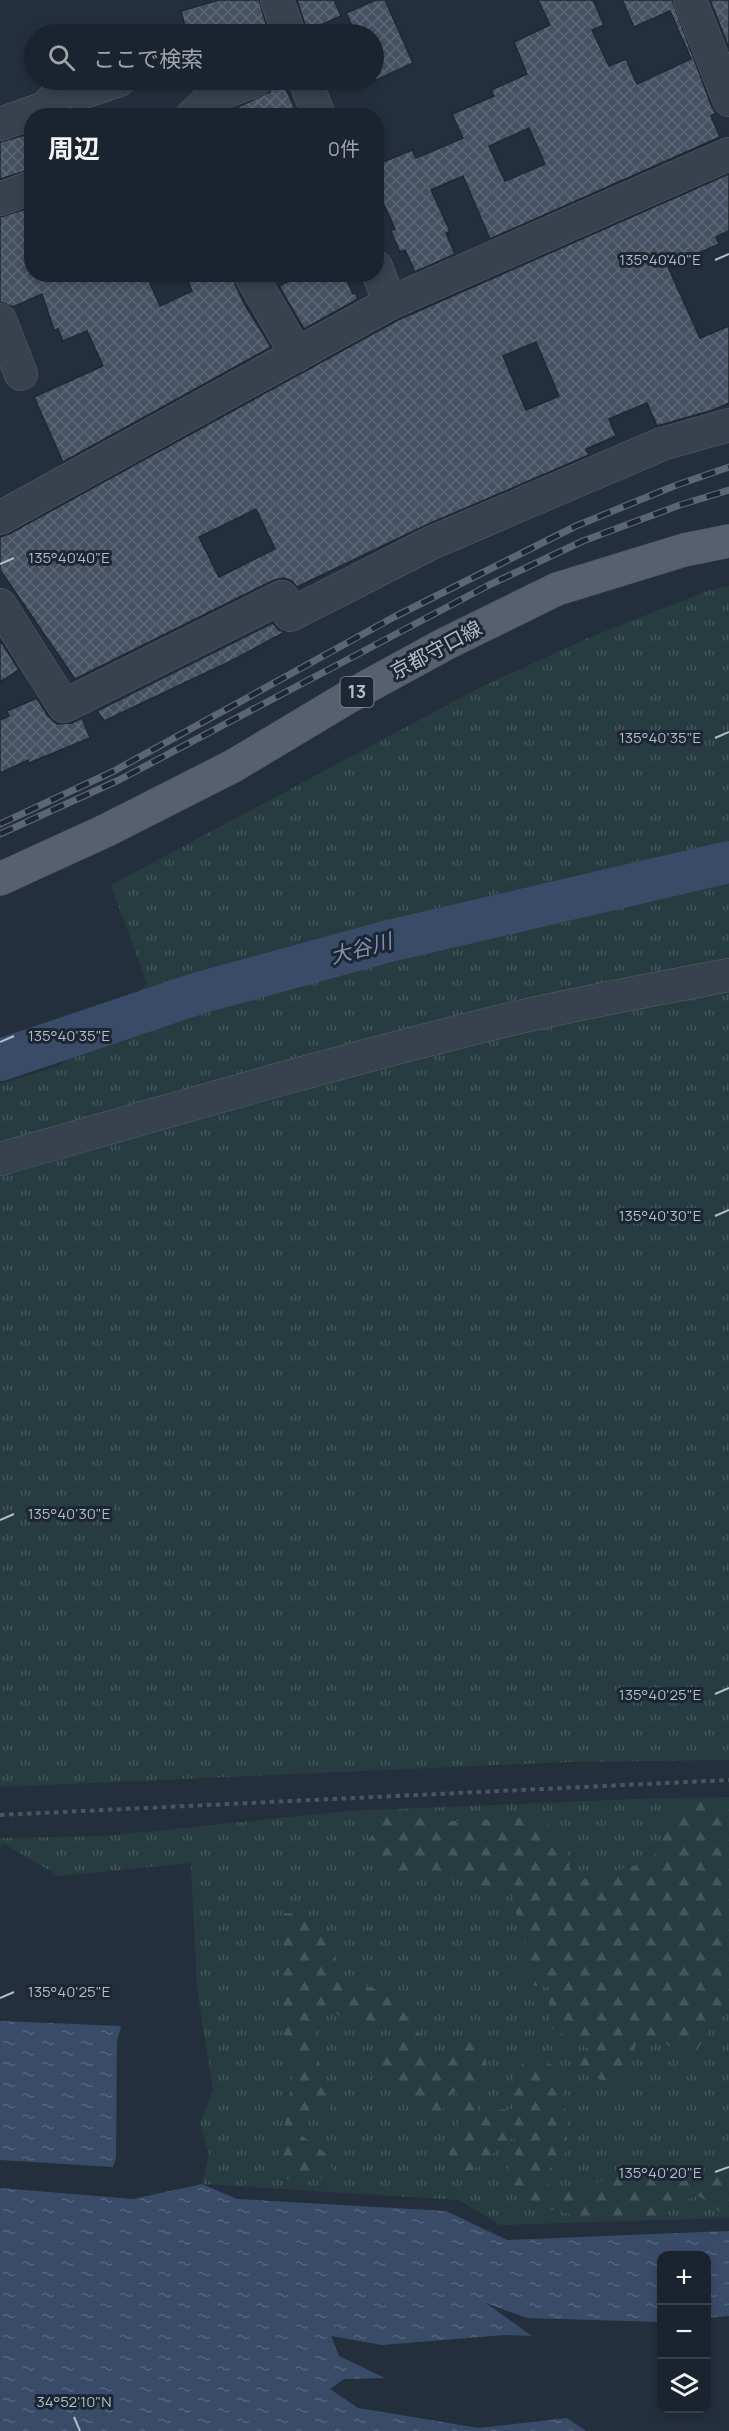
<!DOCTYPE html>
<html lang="ja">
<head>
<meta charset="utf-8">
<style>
	:root { --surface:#1b232e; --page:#242b36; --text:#f1f3f6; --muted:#a0a4aa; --line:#39404a }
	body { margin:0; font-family:Manrope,"Noto Sans JP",sans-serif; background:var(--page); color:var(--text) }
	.controls { position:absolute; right:18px; bottom:18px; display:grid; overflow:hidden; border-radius:12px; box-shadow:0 3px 9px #0003 }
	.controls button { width:54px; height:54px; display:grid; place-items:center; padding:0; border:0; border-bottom:2px solid var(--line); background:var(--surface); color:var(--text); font:30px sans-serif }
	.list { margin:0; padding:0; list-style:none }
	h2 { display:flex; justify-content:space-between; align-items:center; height:78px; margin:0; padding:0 24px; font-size:26px }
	h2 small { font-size:20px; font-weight:400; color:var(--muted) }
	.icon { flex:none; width:33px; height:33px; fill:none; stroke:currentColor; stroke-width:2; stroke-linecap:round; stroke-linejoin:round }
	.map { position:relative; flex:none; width:729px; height:2431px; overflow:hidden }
	.search { position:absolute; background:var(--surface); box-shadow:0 3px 9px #0003; left:24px; top:24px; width:360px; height:66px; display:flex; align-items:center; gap:15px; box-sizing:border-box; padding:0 21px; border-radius:33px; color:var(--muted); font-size:22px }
	.panel { position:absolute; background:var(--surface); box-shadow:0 3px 9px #0003; left:24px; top:108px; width:360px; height:174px; border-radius:24px }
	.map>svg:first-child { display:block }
</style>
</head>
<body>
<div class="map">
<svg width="729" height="2431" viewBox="0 0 729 2431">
	<defs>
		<pattern id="grass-tufts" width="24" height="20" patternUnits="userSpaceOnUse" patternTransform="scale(1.5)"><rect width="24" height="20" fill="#263c3f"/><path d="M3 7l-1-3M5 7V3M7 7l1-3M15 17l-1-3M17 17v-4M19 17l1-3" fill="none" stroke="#435659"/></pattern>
		<pattern id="forest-firs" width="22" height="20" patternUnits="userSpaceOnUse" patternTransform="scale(1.5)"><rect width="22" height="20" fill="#263c3f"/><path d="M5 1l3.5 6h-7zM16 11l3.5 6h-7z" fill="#435659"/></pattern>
		<pattern id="water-ripples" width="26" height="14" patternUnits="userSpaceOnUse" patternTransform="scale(1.5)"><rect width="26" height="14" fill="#394c67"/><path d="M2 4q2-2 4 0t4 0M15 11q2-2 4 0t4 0" fill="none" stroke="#53647b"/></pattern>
		<pattern id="building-cross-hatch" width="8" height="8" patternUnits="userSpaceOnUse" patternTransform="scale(1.5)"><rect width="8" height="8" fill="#455162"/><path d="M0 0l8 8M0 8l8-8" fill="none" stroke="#5d6877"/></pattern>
	</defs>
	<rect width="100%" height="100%" fill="#242f3e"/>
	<g fill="url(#grass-tufts)">
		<path d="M729,586v1174l-160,2 -569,25v-703l59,-18 88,-82 -36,-99 370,-198 105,-48 121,-48z"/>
		<path d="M660,1798h69v420l-229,7 -41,-25 -257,-16 7,-30 -9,-30 13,-34 -16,-101 -6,-126 -132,13 -55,-32 -4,3v-9l105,-2 243,-25z"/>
	</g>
	<g fill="url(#forest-firs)">
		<path d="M729,1797v212l-13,11 -26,41 -29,-21 -25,3 -9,39 -26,-2 -26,-12 17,-18 -43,-23v-40l-20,-2 -9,-18 7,-32 -11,-22 -4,-28 -33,1 -37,-11 -68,-7 -8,-24 23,-34 48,12 102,-5 24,20 10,45 79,-21 26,-63z"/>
		<path d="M284,1913l18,1 30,31 6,34 51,13 47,64 44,-21 9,39 -14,21 3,16 34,-2 2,-33 16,-24 27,16 9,45 1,38 -29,30 34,12 51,-21 46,10 53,-24 7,-1v61l-3,1 -12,-13 -15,-10 -20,5 -18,18 -78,-1 -53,-15 -31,-25 16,-17v-25l-42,33 -14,5 -14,-28 12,-21 8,-24 -11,-11 -14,24 -33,-14 -37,-27 -2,-16 28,-21 -4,-11 -13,2 -30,-2 -18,-17 -16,23 5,39 11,46 -26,4 -7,13 29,21 8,24 -59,1 18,-112 -14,-47 -1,-59z"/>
	</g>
	<g fill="url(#water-ripples)">
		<path d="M0,2021l121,5 -4,15 -1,117 -3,9 -113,-7z"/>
		<path d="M202,2184l35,15 209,12 61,29 222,-9v85l-22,2 -1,-62h-44l-1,66 -134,-4 -41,-15 46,33 -27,-1 -123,10 -51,-9 8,20 46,22 -41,1 -14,10 28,19 121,20 88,-10 19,13h-586v-243l133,11z"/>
	</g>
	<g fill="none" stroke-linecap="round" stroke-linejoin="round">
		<path stroke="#394c67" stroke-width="42" d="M0,1060l199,-67 186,-51 344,-80"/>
	</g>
	<g fill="url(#building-cross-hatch)" stroke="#1f2835" stroke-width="1.5" fill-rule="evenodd">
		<path d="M219,0h40l10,34h-82l-6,-23z"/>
		<path d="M297,0h37l7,16 -34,15z"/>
		<path d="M376,0h9l28,63 -39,18v-47h-18l-10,-21z"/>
		<path d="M538,0h55l11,25 -12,5 17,36 17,-7 11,25 54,-25 -21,-48 -36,16 -12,-27h50l40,107 4,6 -5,3 9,21 -230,102 -27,-63 -32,14 19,41 -4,2 9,21 -40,18 -10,-22 -5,2 -9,-21 4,-2 -19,-42v-22l36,-15 4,8 47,-20 -11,-24 42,-18 -3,-6 36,-16 -13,-32 36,-17zM529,128l16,36 -40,17 -16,-35z"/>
		<path d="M710,0h19v48z"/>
		<path d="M274,80h8l16,36h-56l-4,-9 32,-15z"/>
		<path d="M32,133v36l-32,10v-37z"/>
		<path d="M729,174v57l-13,6 3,7 -51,23 32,71 29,-12v77l-16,7 -56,16 -10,-23 -38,16 7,17 -30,13 3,6 -165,71 -127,61 -5,-6 -8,-3 -10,2 -199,99 -75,-109v-33l9,-3 389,-214zM536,342l23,54 -33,14 -23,-54zM256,509l19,40 -56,28 -20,-40z"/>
		<path d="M32,207v67h114l14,32 32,-15 -7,-17h46l12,28 28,45 -208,115 -29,-65 69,-31 -16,-35 -24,10 -5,-12 -4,1 -12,-36 -29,13 -13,-5v-85z"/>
		<path d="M289,274h55l9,20 2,-1 3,6 -54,30 -25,-43 12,-6z"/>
		<path d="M273,623l6,7 6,2 -54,29 -127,60 -7,-10z"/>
		<path d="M0,640l19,30 -19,12z"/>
		<path d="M37,698l11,18 9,8 15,-1 10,-5 8,20 -61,25 -1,-3 -28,13v-53l9,-4 -2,-5z"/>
	</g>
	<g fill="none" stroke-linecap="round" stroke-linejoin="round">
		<g stroke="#565f6c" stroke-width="34">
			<g id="minor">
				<path d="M277,0l12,34"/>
				<path d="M690,0l39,100"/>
				<path d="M305,80l14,36"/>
				<path d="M192,116l20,-19 44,-17"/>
				<path d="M0,124l45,-16 17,-18 22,2 35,-12"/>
				<path d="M0,199l32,-12"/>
				<path d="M376,267l14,36"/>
				<path d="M250,274l47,81"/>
				<path d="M0,320l21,54"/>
				<path d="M0,518l390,-215 339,-149"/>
				<path d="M0,605l64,101 218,-109 8,18 141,-72 231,-99 67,-19"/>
				<path d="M0,1159c164,-47 328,-95 494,-136 78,-19 156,-33 235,-48"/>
			</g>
		</g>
		<g stroke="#414a57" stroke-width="34">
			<path id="major" d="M0,879l107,-49 126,-64 117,-70 95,-52 112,-55 127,-39 45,-9"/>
		</g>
		<path stroke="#44595c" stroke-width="4" stroke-dasharray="4.5 4.5" stroke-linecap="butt" d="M0,1815l729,-35"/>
		<use href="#minor" stroke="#38414e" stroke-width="33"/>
		<use href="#major" stroke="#56606e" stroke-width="33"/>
		<g stroke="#5a6575" stroke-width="7">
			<g id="rail">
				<path d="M0,824l114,-53 280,-154 182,-91 98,-40 55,-19"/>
				<path d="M0,834l119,-54 370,-195 94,-44 97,-36 49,-15"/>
			</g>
		</g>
		<use href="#rail" stroke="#1d2633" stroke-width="4.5" stroke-dasharray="14" stroke-linecap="butt"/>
	</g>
	<path fill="none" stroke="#b4bcc9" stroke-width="2" d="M715,260l14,-6M0,564l14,-6M715,738l14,-6M0,1042l14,-6M715,1216l14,-6M0,1520l14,-6M715,1694l14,-6M0,1998l14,-6M715,2172l14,-5M74,2417l6,14"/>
	<g text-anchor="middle" stroke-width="6" stroke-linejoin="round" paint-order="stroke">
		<rect fill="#1d2633" stroke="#878f9c" stroke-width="1.5" x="340.5" y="677" width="33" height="30" rx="4.5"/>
		<g font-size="18" font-weight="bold" fill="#b4bcc9">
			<text x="357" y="698">13</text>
		</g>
		<g font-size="20" fill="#b4bcc9" stroke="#1d2633">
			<text transform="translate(436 650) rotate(-28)" y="7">京都守口線</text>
		</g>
		<g font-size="21" font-style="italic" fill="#7c92b1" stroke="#1d2633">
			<text transform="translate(361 949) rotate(-15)" y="7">大谷川</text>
		</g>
	</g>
	<g font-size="15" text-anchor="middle" fill="#b4bcc9" stroke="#1d2633" stroke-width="6" stroke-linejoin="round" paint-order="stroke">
		<text x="660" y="265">135°40'40"E</text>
		<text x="69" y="563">135°40'40"E</text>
		<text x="660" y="743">135°40'35"E</text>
		<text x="69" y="1041">135°40'35"E</text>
		<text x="660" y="1221">135°40'30"E</text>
		<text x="69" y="1519">135°40'30"E</text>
		<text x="660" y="1700">135°40'25"E</text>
		<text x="69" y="1997">135°40'25"E</text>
		<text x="660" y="2178">135°40'20"E</text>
		<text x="74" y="2407">34°52'10"N</text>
	</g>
</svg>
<div class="controls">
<button>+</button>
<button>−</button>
<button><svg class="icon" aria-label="layers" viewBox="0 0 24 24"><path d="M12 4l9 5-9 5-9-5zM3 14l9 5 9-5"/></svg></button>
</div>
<div class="search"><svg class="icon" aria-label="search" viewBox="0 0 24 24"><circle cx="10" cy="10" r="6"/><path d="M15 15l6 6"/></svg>ここで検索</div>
<section class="panel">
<h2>周辺<small>0件</small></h2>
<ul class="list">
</ul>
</section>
</div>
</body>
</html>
